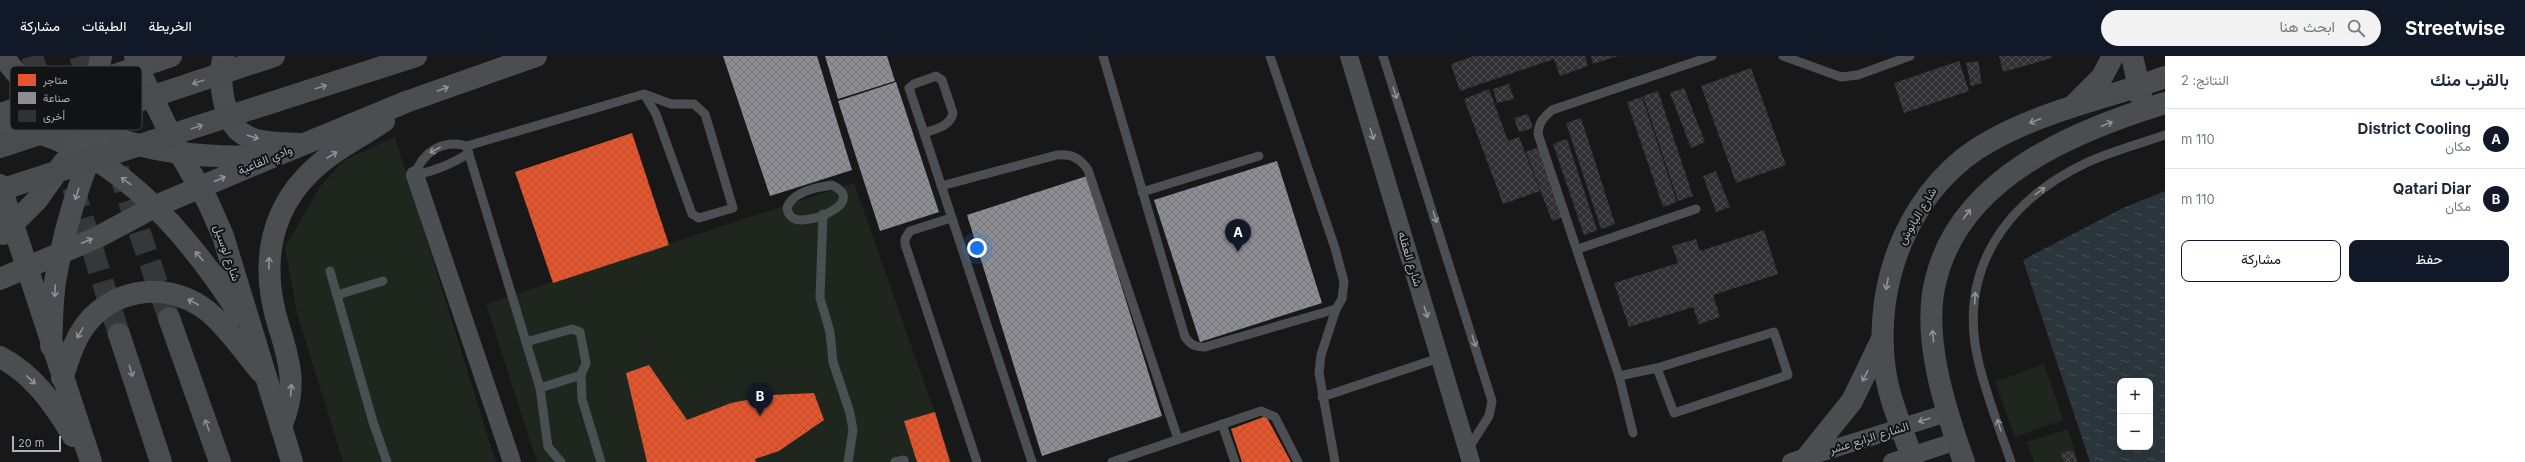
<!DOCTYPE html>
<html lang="ar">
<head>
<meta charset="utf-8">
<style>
	:root { --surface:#fff; --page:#f2f2f3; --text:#1f2937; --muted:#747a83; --line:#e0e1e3; --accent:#111827 }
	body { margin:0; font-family:Inter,Vazirmatn,sans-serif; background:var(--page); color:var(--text); direction:rtl }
	.controls { position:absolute; right:12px; bottom:12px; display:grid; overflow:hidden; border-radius:8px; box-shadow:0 4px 16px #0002 }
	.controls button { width:36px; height:36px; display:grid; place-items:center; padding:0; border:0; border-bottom:1px solid var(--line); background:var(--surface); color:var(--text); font:20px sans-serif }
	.scale { position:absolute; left:12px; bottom:10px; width:49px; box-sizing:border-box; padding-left:4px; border:2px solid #a9b1ba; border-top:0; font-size:11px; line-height:14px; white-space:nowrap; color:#a9b1ba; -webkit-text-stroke:3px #121315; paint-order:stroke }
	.you { position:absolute; left:977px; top:192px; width:14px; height:14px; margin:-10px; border:3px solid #fff; border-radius:50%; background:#1a73e8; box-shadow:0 0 0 6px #1a73e833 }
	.badge { display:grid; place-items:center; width:26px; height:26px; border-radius:50%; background:var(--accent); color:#fff; font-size:13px; font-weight:700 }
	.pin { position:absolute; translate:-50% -33px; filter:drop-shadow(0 1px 2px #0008) }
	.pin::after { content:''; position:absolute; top:21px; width:14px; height:12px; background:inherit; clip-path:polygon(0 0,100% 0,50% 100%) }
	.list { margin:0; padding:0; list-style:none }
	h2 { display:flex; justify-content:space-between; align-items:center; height:52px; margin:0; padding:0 16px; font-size:17px }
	h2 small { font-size:13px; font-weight:400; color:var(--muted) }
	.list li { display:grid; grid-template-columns:26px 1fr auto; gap:12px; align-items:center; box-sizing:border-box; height:60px; padding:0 16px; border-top:1px solid var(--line) }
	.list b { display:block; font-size:15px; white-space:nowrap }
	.list p { margin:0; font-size:13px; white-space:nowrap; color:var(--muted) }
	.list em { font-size:13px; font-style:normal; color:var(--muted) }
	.actions { display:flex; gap:8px; padding:12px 16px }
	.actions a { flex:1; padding:9px 0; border:1px solid var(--accent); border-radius:8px; text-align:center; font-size:14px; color:var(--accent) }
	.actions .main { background:var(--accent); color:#fff }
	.icon { flex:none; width:22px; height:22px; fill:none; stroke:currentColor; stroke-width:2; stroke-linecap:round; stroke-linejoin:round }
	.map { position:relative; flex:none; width:2165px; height:406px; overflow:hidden; direction:ltr }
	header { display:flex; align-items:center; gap:24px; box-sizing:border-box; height:56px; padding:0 20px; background:var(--accent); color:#fff }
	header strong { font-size:19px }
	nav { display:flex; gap:22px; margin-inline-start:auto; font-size:14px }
	.search { width:280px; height:36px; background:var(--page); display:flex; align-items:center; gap:10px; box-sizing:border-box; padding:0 14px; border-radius:22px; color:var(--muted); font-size:15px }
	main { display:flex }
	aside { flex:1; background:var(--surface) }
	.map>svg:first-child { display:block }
</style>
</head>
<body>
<header>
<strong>Streetwise</strong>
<div class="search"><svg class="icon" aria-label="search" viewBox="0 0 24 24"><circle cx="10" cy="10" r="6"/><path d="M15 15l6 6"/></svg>ابحث هنا</div>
<nav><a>الخريطة</a><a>الطبقات</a><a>مشاركة</a></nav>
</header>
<main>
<aside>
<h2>بالقرب منك<small>النتائج: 2</small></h2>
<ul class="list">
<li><span class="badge">A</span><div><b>District Cooling</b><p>مكان</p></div><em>110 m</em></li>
<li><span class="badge">B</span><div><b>Qatari Diar</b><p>مكان</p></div><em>110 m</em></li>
</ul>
<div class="actions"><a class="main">حفظ</a><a>مشاركة</a></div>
</aside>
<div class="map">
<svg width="2165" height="406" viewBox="0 0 2165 406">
	<defs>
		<pattern id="water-ripples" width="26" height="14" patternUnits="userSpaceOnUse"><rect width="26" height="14" fill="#2b363c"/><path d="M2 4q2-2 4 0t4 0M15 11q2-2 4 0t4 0" fill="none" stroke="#475156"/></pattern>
		<pattern id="shops-cross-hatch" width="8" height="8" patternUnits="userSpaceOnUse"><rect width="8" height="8" fill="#e4572e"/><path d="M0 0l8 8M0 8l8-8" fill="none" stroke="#b84e30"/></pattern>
		<pattern id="industry-cross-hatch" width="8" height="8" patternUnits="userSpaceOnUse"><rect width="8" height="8" fill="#8d8d92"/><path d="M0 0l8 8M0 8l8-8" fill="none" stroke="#76777c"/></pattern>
		<pattern id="building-cross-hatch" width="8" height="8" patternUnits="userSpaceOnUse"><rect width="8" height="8" fill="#313133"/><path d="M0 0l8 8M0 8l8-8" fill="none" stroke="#4c4c4e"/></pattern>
	</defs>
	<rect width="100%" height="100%" fill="#181819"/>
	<g fill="#1e261e">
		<path d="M395,81l94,304 7,21h-153l-46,-149 -12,-66 35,-60 23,-26z"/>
		<path d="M854,127l98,279h-415l-51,-158z"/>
		<path d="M2044,308l19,56 -48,17 -20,-55z"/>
		<path d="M2068,373l10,33h-44l-7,-20z"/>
	</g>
	<path fill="url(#water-ripples)" fill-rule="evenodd" d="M2165,135v271h-75l-67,-202 100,-52zM2120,325h30v66h-30z"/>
	<g fill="url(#shops-cross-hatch)">
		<path d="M632,77l37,112 -116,38 -38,-111z"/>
		<path d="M649,309l38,55 44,-17 42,-8 41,-2 10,27 -45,31 -24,8 1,3h-109l-21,-89z"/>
		<path d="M935,356l15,50h-33l-13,-41z"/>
		<path d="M1266,360l25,46h-49l-11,-33z"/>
	</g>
	<g fill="url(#industry-cross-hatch)">
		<path d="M723,0h94l35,114 -82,26z"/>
		<path d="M825,0h62l8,25 -57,18z"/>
		<path d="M896,26l43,130 -59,19 -42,-130z"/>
		<path d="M1277,105l45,142 -122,39 -46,-142z"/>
		<path d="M1087,120l75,240 -120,40 -75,-241z"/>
	</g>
	<g fill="url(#building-cross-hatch)">
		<path d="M1474,0h111l3,10 -28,10 -6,-17 -94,32 -9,-27z"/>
		<path d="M1591,0h27l-25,8z"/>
		<path d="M1999,0h53v2l-49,14z"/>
		<path d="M1959,5l10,30 -65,22 -10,-30z"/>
		<path d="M1978,5l4,22 -11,3 -5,-23z"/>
		<path d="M1751,12l35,97 -50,18 -35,-97z"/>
		<path d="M1509,28l5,15 -17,4 -4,-14z"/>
		<path d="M1684,32l21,54 -14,6 -21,-55z"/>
		<path d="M1489,33l19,52 11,-4 21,54 -37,13 -39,-105z"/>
		<path d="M1658,35l35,105 -15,5 -35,-105z"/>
		<path d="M1642,41l35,105 -14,5 -36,-105z"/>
		<path d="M1528,58l5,14 -14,4 -5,-14z"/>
		<path d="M1581,62l34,106 -14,5 -35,-106z"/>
		<path d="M1567,83l30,91 -13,5 -31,-91z"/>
		<path d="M1540,90l26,70 -14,5 -26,-69z"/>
		<path d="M1716,115l14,36 -14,5 -13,-36z"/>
		<path d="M1764,174l14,44 -65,21 7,22 -21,7 -6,-17 -64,20 -15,-44 64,-20 -6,-17 24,-7 4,12z"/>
		<path d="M2073,394l4,12h-13l-3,-9z"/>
	</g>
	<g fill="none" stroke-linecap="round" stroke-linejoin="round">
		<g stroke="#353739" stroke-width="22" stroke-dasharray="22 11" stroke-linecap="butt">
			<path d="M32,0l17,54"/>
			<path d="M80,0l15,45"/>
			<path d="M118,113l51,149"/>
			<path d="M73,131l46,147"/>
		</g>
		<g stroke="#4c4f52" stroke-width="9">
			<path d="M1103,0l82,281c6,8 10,10 20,10l131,-38 6,-10 2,-17 -9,-34 -65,-192"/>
			<path d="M1383,0l109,345 -3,15 -21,33"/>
			<path d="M1783,0l58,21 17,-2 52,-19"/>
			<path d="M936,20l6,4 11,33c-3,14 -18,16 -29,20l-15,-45 5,-4z"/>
			<path d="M924,77l108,329"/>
			<path d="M467,92l73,240 8,59 13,15"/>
			<path d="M469,97c-18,12 -34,18 -54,22 7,-23 28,-36 52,-29l177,-52 27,10h23l11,10 28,94 -34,10 -7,-4 -36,-100 -12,-20"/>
			<path d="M832,129c37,18 -27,42 -39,33 -4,-2 -5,-6 -6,-10 5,-16 30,-21 45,-23z"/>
			<path d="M941,130l116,-31c15,-1 23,3 31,15l90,269"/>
			<path d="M1142,136l117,-36"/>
			<path d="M823,158l-3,84 10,34 3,30 17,51 3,17 -5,32"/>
			<path d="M951,162l-41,13 -5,8v5l72,218"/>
			<path d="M1578,193l118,-40"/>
			<path d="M330,215l43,151 14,40"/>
			<path d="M337,239l46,-14"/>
			<path d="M526,286l46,-13 8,3 6,31 -5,12 1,24 19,63"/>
			<path d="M1619,320l38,-8 117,-36 14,43 -114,38 -17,-45"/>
			<path d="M540,332l41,-13"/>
			<path d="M1322,341l117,-39"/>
			<path d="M1222,368l13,38"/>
			<path d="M1633,377l-14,-57 -81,-242c1,-12 5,-16 14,-24l160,-54"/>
			<path d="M895,406l9,-2v2"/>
			<path d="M1112,406l149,-51 14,6 23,45"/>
			<path d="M1335,406l-16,-89 2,-18 15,-46"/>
			<path d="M2011,406c-11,-32 -24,-65 -32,-98 -23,-93 26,-163 109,-202 24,-11 51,-18 77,-27"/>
		</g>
		<g stroke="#4c4f52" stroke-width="18">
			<path d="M1349,0l122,406"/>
			<path d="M415,119l97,287"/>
			<path d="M1791,406l156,-49"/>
			<path d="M1892,406l65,-21"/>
		</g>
		<g stroke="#4b4d50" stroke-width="22">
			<path d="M3,0c58,84 162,104 258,100"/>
			<path d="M135,0l3,12 41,84 29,50 15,34 69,226"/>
			<path d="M224,0c-7,20 -1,66 19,78 15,10 38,9 55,10"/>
			<path d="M2132,0l10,44"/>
			<path d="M2075,48l27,-27 11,-21"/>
			<path d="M0,58l171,-58"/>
			<path d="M0,68c109,16 184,104 240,191"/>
			<path d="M80,77l14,-38 7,-39"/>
			<path d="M0,129l91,277"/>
			<path d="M3,178l34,-34 27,-38"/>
			<path d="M0,223l98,-42 58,-31 85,-36 165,-68 130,-46"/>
			<path d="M51,290c1,-21 1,-43 4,-64 13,-76 39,-150 83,-214"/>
			<path d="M0,301c33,17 54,47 73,79"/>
			<path d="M62,322c6,-16 10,-33 20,-48 26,-40 80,-50 120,-23 21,14 42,45 59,65"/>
			<path d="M281,371c16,-38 10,-62 -2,-100 -20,-63 -10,-123 44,-166 18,-15 41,-26 61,-40"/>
			<path d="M1807,401l45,-56 29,-60"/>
			<path d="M1913,406c-9,-31 -24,-61 -28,-92 -13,-88 26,-187 107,-230 54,-30 116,-42 173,-63"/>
			<path d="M1964,406c-19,-53 -43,-127 -28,-183 25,-102 138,-148 229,-176"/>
		</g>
		<g stroke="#4a4b4d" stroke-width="22">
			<path d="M0,91l274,-91"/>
			<path d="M0,134l416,-134"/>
		</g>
		<g stroke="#4a4b4e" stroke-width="22">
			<path d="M169,262l51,144"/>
			<path d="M119,278l42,128"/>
		</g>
	</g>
	<defs><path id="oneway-shaft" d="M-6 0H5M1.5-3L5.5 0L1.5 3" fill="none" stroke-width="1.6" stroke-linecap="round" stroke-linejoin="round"/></defs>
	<g stroke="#888d94">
		<use href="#oneway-shaft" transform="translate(198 26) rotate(162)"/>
		<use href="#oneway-shaft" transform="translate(321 31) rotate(-18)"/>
		<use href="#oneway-shaft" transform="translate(197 71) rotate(-18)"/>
		<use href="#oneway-shaft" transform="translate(131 315) rotate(72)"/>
		<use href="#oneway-shaft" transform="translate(207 369) rotate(-110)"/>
	</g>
	<g stroke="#8d939a">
		<use href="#oneway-shaft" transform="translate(443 33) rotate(-20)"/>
		<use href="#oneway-shaft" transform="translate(2035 65) rotate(159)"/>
		<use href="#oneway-shaft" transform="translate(2107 68) rotate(-22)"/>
		<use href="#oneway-shaft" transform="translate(253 81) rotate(17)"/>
		<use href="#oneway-shaft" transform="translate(332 99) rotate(-31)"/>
		<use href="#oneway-shaft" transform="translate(220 123) rotate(-24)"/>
		<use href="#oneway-shaft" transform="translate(126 125) rotate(-144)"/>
		<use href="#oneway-shaft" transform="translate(77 138) rotate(108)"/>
		<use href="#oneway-shaft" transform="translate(1967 158) rotate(-53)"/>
		<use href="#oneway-shaft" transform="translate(87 185) rotate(-23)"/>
		<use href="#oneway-shaft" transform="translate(199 200) rotate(-130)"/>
		<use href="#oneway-shaft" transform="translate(269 207) rotate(-88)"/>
		<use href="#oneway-shaft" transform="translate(1887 228) rotate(101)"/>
		<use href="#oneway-shaft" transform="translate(55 235) rotate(93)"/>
		<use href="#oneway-shaft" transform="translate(193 246) rotate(-152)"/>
		<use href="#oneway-shaft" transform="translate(80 277) rotate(120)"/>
		<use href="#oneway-shaft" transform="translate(1933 280) rotate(-96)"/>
		<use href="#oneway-shaft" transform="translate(1865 320) rotate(118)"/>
		<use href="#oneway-shaft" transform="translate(31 324) rotate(43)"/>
		<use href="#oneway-shaft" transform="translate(291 334) rotate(-86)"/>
	</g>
	<g stroke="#8d949b">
		<use href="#oneway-shaft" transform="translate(1395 37) rotate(72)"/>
		<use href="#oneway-shaft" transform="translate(1372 78) rotate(73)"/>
		<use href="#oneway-shaft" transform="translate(435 94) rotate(153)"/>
		<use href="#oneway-shaft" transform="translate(2040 135) rotate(-36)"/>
		<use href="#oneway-shaft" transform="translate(1435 161) rotate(72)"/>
		<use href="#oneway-shaft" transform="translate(1975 242) rotate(-86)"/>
		<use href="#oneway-shaft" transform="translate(1426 256) rotate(73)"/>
		<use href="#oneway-shaft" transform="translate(1474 285) rotate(72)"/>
		<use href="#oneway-shaft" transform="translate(1924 364) rotate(162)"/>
		<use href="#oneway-shaft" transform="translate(1999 369) rotate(-108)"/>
	</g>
	<g text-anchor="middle" stroke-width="4" stroke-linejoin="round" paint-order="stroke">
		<g font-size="12" fill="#a9b1ba" stroke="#121315">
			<text transform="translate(265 104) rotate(-23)" y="4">وادي القاعية</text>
			<text transform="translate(1917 160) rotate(-59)" y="4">شارع البانوش</text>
			<text transform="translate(227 197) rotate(71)" y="4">شارع لوسيل</text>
			<text transform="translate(1410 203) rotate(73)" y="4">شارع العقله</text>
			<text transform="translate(1869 382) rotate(-17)" y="4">الشارع الرابع عشر</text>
		</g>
	</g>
	<rect x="10" y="10" width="132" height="64" rx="6" fill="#121315" stroke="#3f4247" stroke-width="1"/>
	<rect x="18" y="18" width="18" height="12" fill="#e4572e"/>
	<rect x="18" y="36" width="18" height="12" fill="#8d8d92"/>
	<rect x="18" y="54" width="18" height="12" fill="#313133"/>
	<g font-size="11" fill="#a9b1ba">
		<text x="43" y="28">متاجر</text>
		<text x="43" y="46">صناعة</text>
		<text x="43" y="64">أخرى</text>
	</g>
</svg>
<div class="controls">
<button>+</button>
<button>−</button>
</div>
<div class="scale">20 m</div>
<div class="you"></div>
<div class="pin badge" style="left:1238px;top:196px">A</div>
<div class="pin badge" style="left:760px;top:360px">B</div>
</div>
</main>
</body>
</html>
